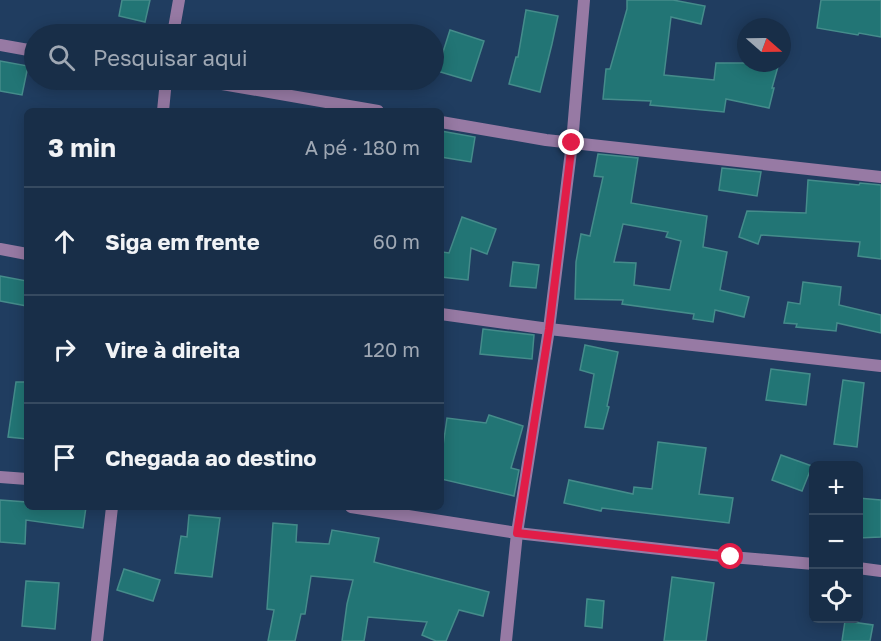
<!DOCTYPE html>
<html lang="pt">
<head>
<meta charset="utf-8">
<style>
	:root { --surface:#182e48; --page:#21364f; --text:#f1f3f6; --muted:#9fa8b4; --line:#364a60 }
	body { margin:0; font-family:"Golos Text",sans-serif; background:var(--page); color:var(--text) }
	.controls { position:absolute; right:18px; bottom:18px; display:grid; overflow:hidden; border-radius:9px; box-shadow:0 3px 15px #0003 }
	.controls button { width:54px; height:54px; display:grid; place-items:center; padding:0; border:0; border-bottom:2px solid var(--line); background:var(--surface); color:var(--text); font:30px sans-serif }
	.compass { position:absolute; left:737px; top:18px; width:54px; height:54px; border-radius:50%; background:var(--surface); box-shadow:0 3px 15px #0003; rotate:110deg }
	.stop { position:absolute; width:18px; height:18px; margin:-14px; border:4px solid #e11d48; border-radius:50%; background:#fff }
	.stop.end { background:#e11d48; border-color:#fff; box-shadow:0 2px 6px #0008 }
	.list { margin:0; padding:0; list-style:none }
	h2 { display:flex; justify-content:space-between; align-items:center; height:78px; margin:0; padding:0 24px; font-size:26px }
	h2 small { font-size:20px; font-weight:400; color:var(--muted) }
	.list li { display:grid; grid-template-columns:39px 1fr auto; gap:18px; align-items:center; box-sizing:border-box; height:108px; padding:0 24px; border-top:2px solid var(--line) }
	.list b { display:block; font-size:22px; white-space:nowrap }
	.list em { font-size:20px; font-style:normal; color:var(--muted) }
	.icon { flex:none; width:33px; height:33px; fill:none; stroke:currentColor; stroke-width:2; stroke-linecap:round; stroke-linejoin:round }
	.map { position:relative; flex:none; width:881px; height:641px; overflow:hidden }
	.search { position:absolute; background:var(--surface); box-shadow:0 3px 15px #0003; left:24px; top:24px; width:420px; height:66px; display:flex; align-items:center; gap:15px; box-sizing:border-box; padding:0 21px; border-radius:33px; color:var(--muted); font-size:22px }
	.panel { position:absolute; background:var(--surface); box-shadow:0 3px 15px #0003; left:24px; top:108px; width:420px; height:402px; border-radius:9px }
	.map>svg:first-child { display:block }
</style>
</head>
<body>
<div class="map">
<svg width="881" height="641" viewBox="0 0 881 641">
	<rect width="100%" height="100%" fill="#203d60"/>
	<g fill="#227575" stroke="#458c8b" stroke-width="1.5" fill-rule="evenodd">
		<path d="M122,0h28l-5,22 -26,-6z"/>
		<path d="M627,0h46l32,6 -4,18 -30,-7 -7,58 50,5 2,-17h63l-7,25h2l-5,20 -43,-9 -2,13 -74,-7 1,-4 -48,-2 3,-30h4l17,-60z"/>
		<path d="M821,0h60v37l-22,-4 -1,2 -41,-7z"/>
		<path d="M526,10l32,6 -6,28 -12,48 -31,-8 7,-27h2z"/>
		<path d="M450,30l34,11 -13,40 -34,-10z"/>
		<path d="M0,61l28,5 -6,29 -22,-4z"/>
		<path d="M441,131l34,6 -4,25 -30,-5z"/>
		<path d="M598,154l40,4 -7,45 76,13 -4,31 24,5 -7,38 29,7 -5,20 -29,-7 -2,12 -20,-3 1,-5 -72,-10 1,-4 -48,-1 1,-37 5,-28 9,2 13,-59 -9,-1zM623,224l45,8 -2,5 15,4 -11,49 -36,-5 2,-22 -22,-1z"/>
		<path d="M722,168l39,4 -4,24 -38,-6z"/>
		<path d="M808,180l51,5 1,-2 21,2v74l-23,-3 2,-14 -99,-7 -3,9 -19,-7 8,-26 59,2z"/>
		<path d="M462,217l34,12 -9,25 -16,-6 -3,32 -27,-3 2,-25 6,1z"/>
		<path d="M513,262l26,3 -3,23 -26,-2z"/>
		<path d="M0,276l27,5v25l-27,-5z"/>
		<path d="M803,282l38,5 -2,18 42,10v18l-44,-10 -1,8 -40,-4 1,-3 -13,-1 4,-21 12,2z"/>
		<path d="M483,329l51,6 -2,24 -52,-5z"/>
		<path d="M585,345l33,7 -11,54 2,1 -6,22 -18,-2 9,-53 -14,-4z"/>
		<path d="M771,369l39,5 -4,31 -40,-5z"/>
		<path d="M843,380l21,3 -7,64 -23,-3z"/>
		<path d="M16,382h11v57l-19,-2z"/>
		<path d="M489,415l34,11 -12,42 8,2 -5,26 -73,-17v-19l6,-42 39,5z"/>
		<path d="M658,442l48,6 -7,46 34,4 -4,25 -127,-15 -1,3 -37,-8 5,-23 64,14 1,-7 18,2z"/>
		<path d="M781,455l31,11 -10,25 -30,-11z"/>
		<path d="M858,498l23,2v37l-23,1z"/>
		<path d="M0,500l27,2v5h59l-3,21 -57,-8 -1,24 -25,-2z"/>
		<path d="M189,515l31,3 -8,59 -37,-4 6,-37 6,1z"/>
		<path d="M273,523l24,2 -1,17 33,2 3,-14 47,8 -5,24 115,30 -6,24 -24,-6 -13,31h-10l-14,-6 5,-13 -59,-5 -4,24h-22l5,-37 6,-24 -42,-4 -6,38h-4l-6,27h-27l6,-31 -7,-1z"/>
		<path d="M124,569l36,11 -7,21 -36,-11z"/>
		<path d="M672,577l42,6 -8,58h-42z"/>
		<path d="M26,581l33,2 -4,46 -33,-3z"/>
		<path d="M587,599l17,2 -2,27 -17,-2z"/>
		<path d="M845,621l28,4 -3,16h-28z"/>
	</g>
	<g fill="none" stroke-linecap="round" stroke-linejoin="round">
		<g stroke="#977aa4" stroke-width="12">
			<path d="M173,34l6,-34"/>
			<path d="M0,45l34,6"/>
			<path d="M199,80l179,31"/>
			<path d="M163,111l3,-31"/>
			<path d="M441,122l105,18 335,37"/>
			<path d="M0,249l27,5"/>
			<path d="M441,314l108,15 332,37"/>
			<path d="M0,477l27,2"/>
			<path d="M351,507l166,26 214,24 83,7"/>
			<path d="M858,568l23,3"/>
			<path d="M97,641l15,-134"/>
			<path d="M506,641l11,-108 32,-204 23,-186 12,-143"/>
		</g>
	</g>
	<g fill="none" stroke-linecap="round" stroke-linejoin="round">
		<path stroke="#e11d48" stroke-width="8" d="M572,143l-23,186 -32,204 214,24"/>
	</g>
</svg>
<div class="controls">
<button>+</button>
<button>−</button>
<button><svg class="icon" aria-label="locate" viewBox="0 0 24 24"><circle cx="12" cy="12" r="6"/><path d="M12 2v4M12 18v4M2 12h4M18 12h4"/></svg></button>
</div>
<svg class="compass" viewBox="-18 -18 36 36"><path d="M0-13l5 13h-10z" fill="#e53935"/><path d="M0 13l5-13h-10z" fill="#9fa8b4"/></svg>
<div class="stop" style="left:731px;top:557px"></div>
<div class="stop end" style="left:572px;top:143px"></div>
<div class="search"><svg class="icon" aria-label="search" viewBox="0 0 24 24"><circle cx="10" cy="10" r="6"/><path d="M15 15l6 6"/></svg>Pesquisar aqui</div>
<section class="panel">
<h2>3 min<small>A pé · 180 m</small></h2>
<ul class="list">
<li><svg class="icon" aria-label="ahead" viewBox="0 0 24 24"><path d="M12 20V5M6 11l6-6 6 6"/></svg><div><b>Siga em frente</b></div><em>60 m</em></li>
<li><svg class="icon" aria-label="right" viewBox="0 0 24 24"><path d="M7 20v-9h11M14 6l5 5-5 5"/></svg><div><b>Vire à direita</b></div><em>120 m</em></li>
<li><svg class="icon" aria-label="arrive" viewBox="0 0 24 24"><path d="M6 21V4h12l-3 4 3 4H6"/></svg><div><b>Chegada ao destino</b></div></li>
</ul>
</section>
</div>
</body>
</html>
